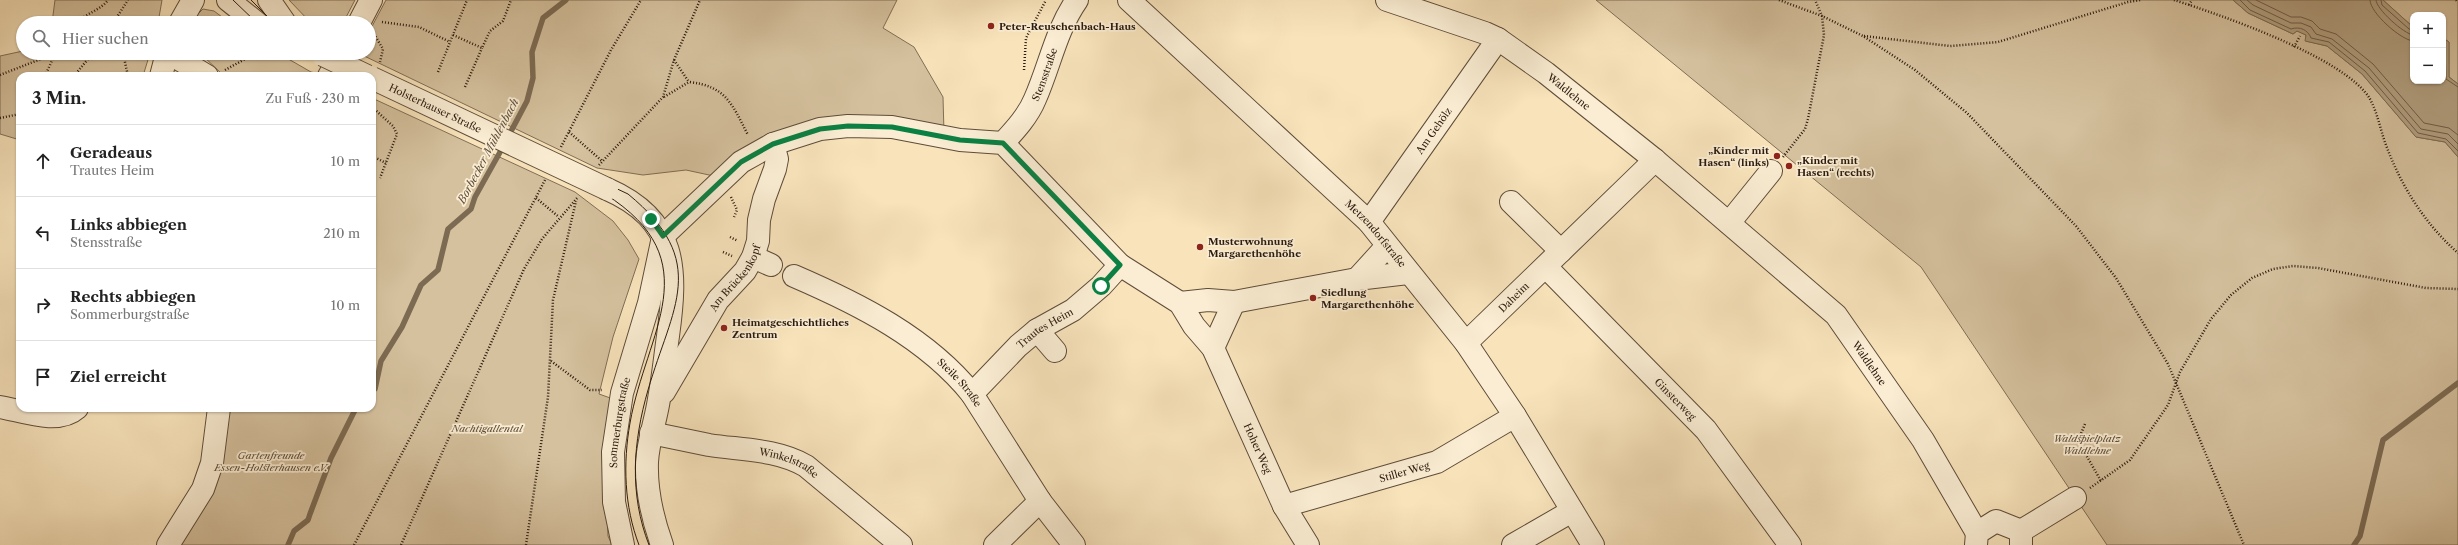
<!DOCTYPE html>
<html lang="de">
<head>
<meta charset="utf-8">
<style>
	:root { --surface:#fff; --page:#f2f2f2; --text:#222; --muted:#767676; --line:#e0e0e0 }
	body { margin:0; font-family:"Libre Caslon Text",serif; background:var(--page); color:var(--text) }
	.controls { position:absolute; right:12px; top:12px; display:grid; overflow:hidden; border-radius:8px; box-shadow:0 1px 3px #0004 }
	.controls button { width:36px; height:36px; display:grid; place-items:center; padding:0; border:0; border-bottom:1px solid var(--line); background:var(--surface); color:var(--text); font:20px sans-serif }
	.stop { position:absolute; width:12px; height:12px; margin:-9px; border:3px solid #0b8043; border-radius:50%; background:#fff }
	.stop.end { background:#0b8043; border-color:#fff; box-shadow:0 1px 4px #0008 }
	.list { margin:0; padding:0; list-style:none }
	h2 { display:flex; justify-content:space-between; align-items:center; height:52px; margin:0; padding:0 16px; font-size:17px }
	h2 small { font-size:13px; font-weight:400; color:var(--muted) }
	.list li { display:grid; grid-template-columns:26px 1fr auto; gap:12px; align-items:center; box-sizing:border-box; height:72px; padding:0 16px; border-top:1px solid var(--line) }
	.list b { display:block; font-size:15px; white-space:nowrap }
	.list p { margin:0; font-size:13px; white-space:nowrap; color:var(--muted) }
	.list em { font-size:13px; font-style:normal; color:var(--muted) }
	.icon { flex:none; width:22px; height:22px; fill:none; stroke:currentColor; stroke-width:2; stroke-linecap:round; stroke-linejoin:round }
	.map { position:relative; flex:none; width:2458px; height:545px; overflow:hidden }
	.search { position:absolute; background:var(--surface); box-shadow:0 1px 3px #0004; left:16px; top:16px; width:360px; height:44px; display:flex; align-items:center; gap:10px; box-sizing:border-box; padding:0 14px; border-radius:22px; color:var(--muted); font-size:15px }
	.panel { position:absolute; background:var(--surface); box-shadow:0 1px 3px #0004; left:16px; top:72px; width:360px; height:340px; border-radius:12px }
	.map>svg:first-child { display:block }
</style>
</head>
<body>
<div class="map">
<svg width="2458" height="545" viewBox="0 0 2458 545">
	<rect width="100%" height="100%" fill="#f8e3bb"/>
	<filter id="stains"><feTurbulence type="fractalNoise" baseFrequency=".005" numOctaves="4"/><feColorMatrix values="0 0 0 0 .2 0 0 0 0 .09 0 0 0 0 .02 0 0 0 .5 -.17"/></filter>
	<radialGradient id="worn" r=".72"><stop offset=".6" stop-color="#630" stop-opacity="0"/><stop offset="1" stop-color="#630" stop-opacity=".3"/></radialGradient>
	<g fill="#d5c19e" stroke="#806e56">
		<path d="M55,0h107l-4,23h-106z"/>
		<path d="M289,0h66l-12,23h-32z"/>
		<path d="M386,0h511l-14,28 31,19 29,50 1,36 -97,-10 -124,55 -37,-8 -43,5 -46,-7 -239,-115h11v-21z"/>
		<path d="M1596,0h637l15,13 45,21 4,-3 9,4v6l21,5 35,28 54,63 29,5 13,15v388h-351l-186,-278z"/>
		<path d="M2383,0h75v84l-9,-7v-35l-6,-4v-23h-30v12z"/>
		<path d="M203,9l11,2 16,12h-36l3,-8z"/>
		<path d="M23,51v2h127l-7,23h-123v64l-20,-6v-78z"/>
		<path d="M200,53h78l33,19 13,3 -100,1z"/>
		<path d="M372,98l203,94 38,29 15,19 11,19 -26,78 -14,57 17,6 -11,73 3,63 4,9h-434l47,-137h147z"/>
	</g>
	<path fill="#b29f80" stroke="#7c6a52" d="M2233,0h150l30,27v54h30v-43l6,4v35l9,7v73l-13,-15 -29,-5 -54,-63 -35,-28 -22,-5 1,-6 -9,-4 -4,3 -45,-21z"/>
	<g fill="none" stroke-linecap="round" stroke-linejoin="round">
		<g stroke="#6e5c47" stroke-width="1">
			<path d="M2240,0l10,10 41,19c9,-3 17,1 20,9l18,4 36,29 53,62 28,6 12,12"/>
			<path d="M2247,0l6,5 38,18h10l10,4 5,7 16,5 37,29 52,61 27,5 10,10"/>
			<path d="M2256,0l35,17h10l11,4 8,8 16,5 37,30 51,59 25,5 9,7"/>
			<path d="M2370,0c0,13 31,40 43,41"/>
			<path d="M2376,0c0,9 28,34 37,35"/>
			<path d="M2381,0l1,5 27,24 4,1"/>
			<path d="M2443,43l2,2 1,34 12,8"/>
		</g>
		<g stroke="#7c6a52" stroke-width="5.5">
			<path d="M508,137l19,-36 6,-23 -1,-26 11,-34 23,-18"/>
			<path d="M372,391l3,-2 6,-28 21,-34 19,-42 17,-15 10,-41 23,-20 4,-12 29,-52"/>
			<path d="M288,545l6,-14 14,-11 2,-6 21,-56 25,-50"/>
			<path d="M2354,545l6,-9 23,-96 75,-57"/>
		</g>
		<g stroke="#5e4c39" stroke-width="24">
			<g id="minor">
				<path d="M228,0l29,23"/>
				<path d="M269,0l16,23"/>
				<path id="s1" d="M1129,0l240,222 97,121 49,73 78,129"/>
				<path id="s2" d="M1387,0l98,33 13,6 48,34 109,87 181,155 87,125 54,93"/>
				<path d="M180,23l13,-23"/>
				<path d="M359,23l12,-23"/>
				<path d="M169,53l38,23"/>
				<path d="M161,76l6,-23"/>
				<path d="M329,76l13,-23"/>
				<path id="s3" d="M1003,143c12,-13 25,-27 32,-44 15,-34 21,-69 42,-99"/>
				<path d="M607,189c71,31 70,81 61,147 -3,21 -5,42 -9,63 -3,21 -11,42 -12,63 -1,29 5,55 15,83"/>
				<path d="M1511,202l50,49"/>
				<path id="s4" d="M1369,222l129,-183"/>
				<path d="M1729,223l42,-52"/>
				<path id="s5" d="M663,236l78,-74 32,-18 47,-15 28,-3 44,1 68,13 43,3 117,122 60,38 14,23 19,22 71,158 24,39"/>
				<path d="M753,257l18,8"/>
				<path id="s6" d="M1546,267l160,163 84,115"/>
				<path id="s7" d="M794,276c65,28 133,62 178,118l68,107 34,44"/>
				<path d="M1357,279l30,-33"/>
				<path d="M1180,303l28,-3 26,2 123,-23 51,-6"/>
				<path d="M1037,330l18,21"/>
				<path id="s8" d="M1466,343l189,-183"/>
				<path d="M1213,348l21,-46"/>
				<path id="s9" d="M664,392l54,-92 27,-29 8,-14 5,-16 1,-21 5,-21 11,-30 2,-10 -4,-15"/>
				<path id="s10" d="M972,394l46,-48 19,-16 36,-20 28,-24 19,-21"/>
				<path d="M0,407c23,4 58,18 77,1"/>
				<path id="s11" d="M651,433c19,4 38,8 58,12 32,5 68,4 97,21l95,79"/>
				<path id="s12" d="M1284,506l153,-44 78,-46"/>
				<path d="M2021,531l54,-33"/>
				<path d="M168,545l35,-56 9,-26 7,-55"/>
				<path id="s13" d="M623,545l-9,-43 -1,-50 9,-59 27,-90 14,-66"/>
				<path d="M995,545l45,-44"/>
				<path d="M1513,545l59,-34"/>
				<path d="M1976,545l1,-12 19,-12 25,10v14"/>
			</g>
		</g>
		<g stroke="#2b1a0e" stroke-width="2.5" stroke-dasharray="1 2" stroke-linecap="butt">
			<path d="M1779,0l43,16 41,20 52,34 52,43 109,113 40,52 52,86 76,181"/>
			<path d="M2174,0c47,15 172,58 196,99 8,15 10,30 16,46 15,41 39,79 72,108"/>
			<path d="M2456,0l2,2"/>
			<path d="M2189,5l3,-5"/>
			<path d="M382,22l37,5 31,15"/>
			<path d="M77,23c9,-10 24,-13 31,-23"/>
			<path d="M113,23l15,-23"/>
			<path d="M374,34l9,15 -3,13"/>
			<path d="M453,35l29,13 8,-17 13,-10 8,-21"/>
			<path d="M1864,36l86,10 48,-4 130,-40 13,-2"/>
			<path d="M2294,47l6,-11"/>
			<path d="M123,53l5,23"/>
			<path d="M674,60l15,22"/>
			<path d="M225,70l31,-17"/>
			<path d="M1024,70l2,-32 20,-38"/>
			<path d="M438,72l29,-72"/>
			<path d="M0,75l56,-22"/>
			<path d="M45,76l10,-22"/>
			<path d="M74,76l19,-23"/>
			<path d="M465,87l17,-39"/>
			<path d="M664,97l25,-15c37,4 43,22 59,53"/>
			<path d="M372,107l21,19 4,8 -17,44"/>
			<path d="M0,118l20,-4"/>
			<path d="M569,132l33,29"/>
			<path d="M561,147l50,-97 30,-50"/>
			<path d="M372,156l14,7"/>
			<path d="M1783,157l22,-28 3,-10 16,-84 -2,-19 -7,-16"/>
			<path d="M599,165l64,-68 11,-37 26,-60"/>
			<path d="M731,197l6,13 -3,7"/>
			<path d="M536,198l23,19"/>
			<path d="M730,237l8,4"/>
			<path d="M723,252l9,4"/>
			<path d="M551,361l39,29h12"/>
			<path d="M2085,424l-7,17 23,40"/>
			<path d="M2090,488l40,-28 38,-55 12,-33 31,-53 20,-24 21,-17 21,-9 20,-3 25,2 108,20 32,1"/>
			<path d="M354,545l191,-365"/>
			<path d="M401,545l123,-276 18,-30 36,-42"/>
			<path d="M526,545l22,-148 5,-97 23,-99"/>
		</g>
		<use href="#minor" stroke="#faedd3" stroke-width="22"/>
		<g stroke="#2b1a0e" stroke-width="1">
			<path d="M233,0l24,23"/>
			<path d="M251,0l23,23"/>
			<path d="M306,53l49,23"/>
			<path d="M329,53l299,141c83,68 44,113 20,196 -15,52 -19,104 1,155"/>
			<path d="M372,84l233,110c106,67 41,138 25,229 -7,40 -6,83 9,122"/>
		</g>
		<g stroke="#5e4c39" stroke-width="24" stroke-linecap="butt">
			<g id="minor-bridge">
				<path d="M323,55l44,21"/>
				<path id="s14" d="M372,78l235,111"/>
			</g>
		</g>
		<use href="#minor-bridge" stroke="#faedd3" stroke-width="22"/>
	</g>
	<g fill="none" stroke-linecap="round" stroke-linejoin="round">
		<path stroke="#0b8043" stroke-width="5" d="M651,219l12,17 78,-74 32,-18 47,-15 28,-3 44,1 68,13 43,3 117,122 -19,21"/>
	</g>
	<g fill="#8f2418" stroke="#faedd3" stroke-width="1.5">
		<circle cx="991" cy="26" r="4"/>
		<circle cx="1777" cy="156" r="4"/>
		<circle cx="1789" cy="166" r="4"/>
		<circle cx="1200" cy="247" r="4"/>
		<circle cx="1313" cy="298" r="4"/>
		<circle cx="724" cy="328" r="4"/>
	</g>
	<g text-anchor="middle" stroke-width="3.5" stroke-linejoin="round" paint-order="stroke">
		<g font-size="10" font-weight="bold" fill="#2b1a0e" stroke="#faedd3" text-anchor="start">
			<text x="999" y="30">Peter-Reuschenbach-Haus</text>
			<text x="1769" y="154" text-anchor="end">„Kinder mit<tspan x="1769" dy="12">Hasen“ (links)</tspan></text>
			<text x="1797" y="164">„Kinder mit<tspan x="1797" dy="12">Hasen“ (rechts)</tspan></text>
			<text x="1208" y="245">Musterwohnung<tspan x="1208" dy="12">Margarethenhöhe</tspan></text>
			<text x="1321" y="296">Siedlung<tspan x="1321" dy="12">Margarethenhöhe</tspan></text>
			<text x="732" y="326">Heimatgeschichtliches<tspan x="732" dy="12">Zentrum</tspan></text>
		</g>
		<g font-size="10" fill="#2b1a0e" stroke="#faedd3">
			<text dy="4" stroke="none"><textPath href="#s3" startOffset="81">Stensstraße</textPath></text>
			<text dy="4" stroke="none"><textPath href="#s2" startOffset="206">Waldlehne</textPath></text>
			<text dy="4" stroke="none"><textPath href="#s14" startOffset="70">Holsterhauser Straße</textPath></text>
			<text dy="4" stroke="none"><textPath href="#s4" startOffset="112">Am Gehölz</textPath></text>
			<text dy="4" stroke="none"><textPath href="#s1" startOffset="340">Metzendorfstraße</textPath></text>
			<text dy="4" stroke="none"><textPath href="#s9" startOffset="135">Am Brückenkopf</textPath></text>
			<text dy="4" stroke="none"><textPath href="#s8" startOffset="66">Daheim</textPath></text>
			<text dy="4" stroke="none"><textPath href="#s10" startOffset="99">Trautes Heim</textPath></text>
			<text dy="4" stroke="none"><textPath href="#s2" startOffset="613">Waldlehne</textPath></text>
			<text dy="4" stroke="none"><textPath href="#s7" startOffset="199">Steile Straße</textPath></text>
			<text dy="4" stroke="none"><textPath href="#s6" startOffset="185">Ginsterweg</textPath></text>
			<text dy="4" stroke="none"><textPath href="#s13" startOffset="124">Sommerburgstraße</textPath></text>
			<text dy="4" stroke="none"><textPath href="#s5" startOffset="784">Hoher Weg</textPath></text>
			<text dy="4" stroke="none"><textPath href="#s11" startOffset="142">Winkelstraße</textPath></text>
			<text dy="4" stroke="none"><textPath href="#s12" startOffset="125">Stiller Weg</textPath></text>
		</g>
		<g font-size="10" font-style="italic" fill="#5e4c39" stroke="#faedd3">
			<text x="487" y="432">Nachtigallental</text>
			<text x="2087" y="442">Waldspielplatz<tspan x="2087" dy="12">Waldlehne</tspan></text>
			<text x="271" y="459">Gartenfreunde<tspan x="271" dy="12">Essen-Holsterhausen e.V.</tspan></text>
		</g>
		<g font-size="11" font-style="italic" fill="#614f3c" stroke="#faedd3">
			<text transform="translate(488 151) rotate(-62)" y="4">Borbecker Mühlenbach</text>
		</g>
	</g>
	<rect width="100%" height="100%" filter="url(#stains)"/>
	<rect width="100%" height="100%" fill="url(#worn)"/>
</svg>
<div class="controls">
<button>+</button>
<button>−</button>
</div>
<div class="stop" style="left:1101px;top:286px"></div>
<div class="stop end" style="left:651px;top:219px"></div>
<div class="search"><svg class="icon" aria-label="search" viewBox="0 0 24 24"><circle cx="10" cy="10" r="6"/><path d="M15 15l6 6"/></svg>Hier suchen</div>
<section class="panel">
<h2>3 Min.<small>Zu Fuß · 230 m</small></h2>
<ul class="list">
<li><svg class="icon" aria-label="ahead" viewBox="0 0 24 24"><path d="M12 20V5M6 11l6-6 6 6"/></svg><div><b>Geradeaus</b><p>Trautes Heim</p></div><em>10 m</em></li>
<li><svg class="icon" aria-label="left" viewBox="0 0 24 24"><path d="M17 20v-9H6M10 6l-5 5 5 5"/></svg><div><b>Links abbiegen</b><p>Stensstraße</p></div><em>210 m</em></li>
<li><svg class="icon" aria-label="right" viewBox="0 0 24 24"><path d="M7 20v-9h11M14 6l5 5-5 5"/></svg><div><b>Rechts abbiegen</b><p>Sommerburgstraße</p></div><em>10 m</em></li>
<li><svg class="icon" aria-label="arrive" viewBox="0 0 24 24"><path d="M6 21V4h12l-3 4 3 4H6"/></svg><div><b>Ziel erreicht</b></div></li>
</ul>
</section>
</div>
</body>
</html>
